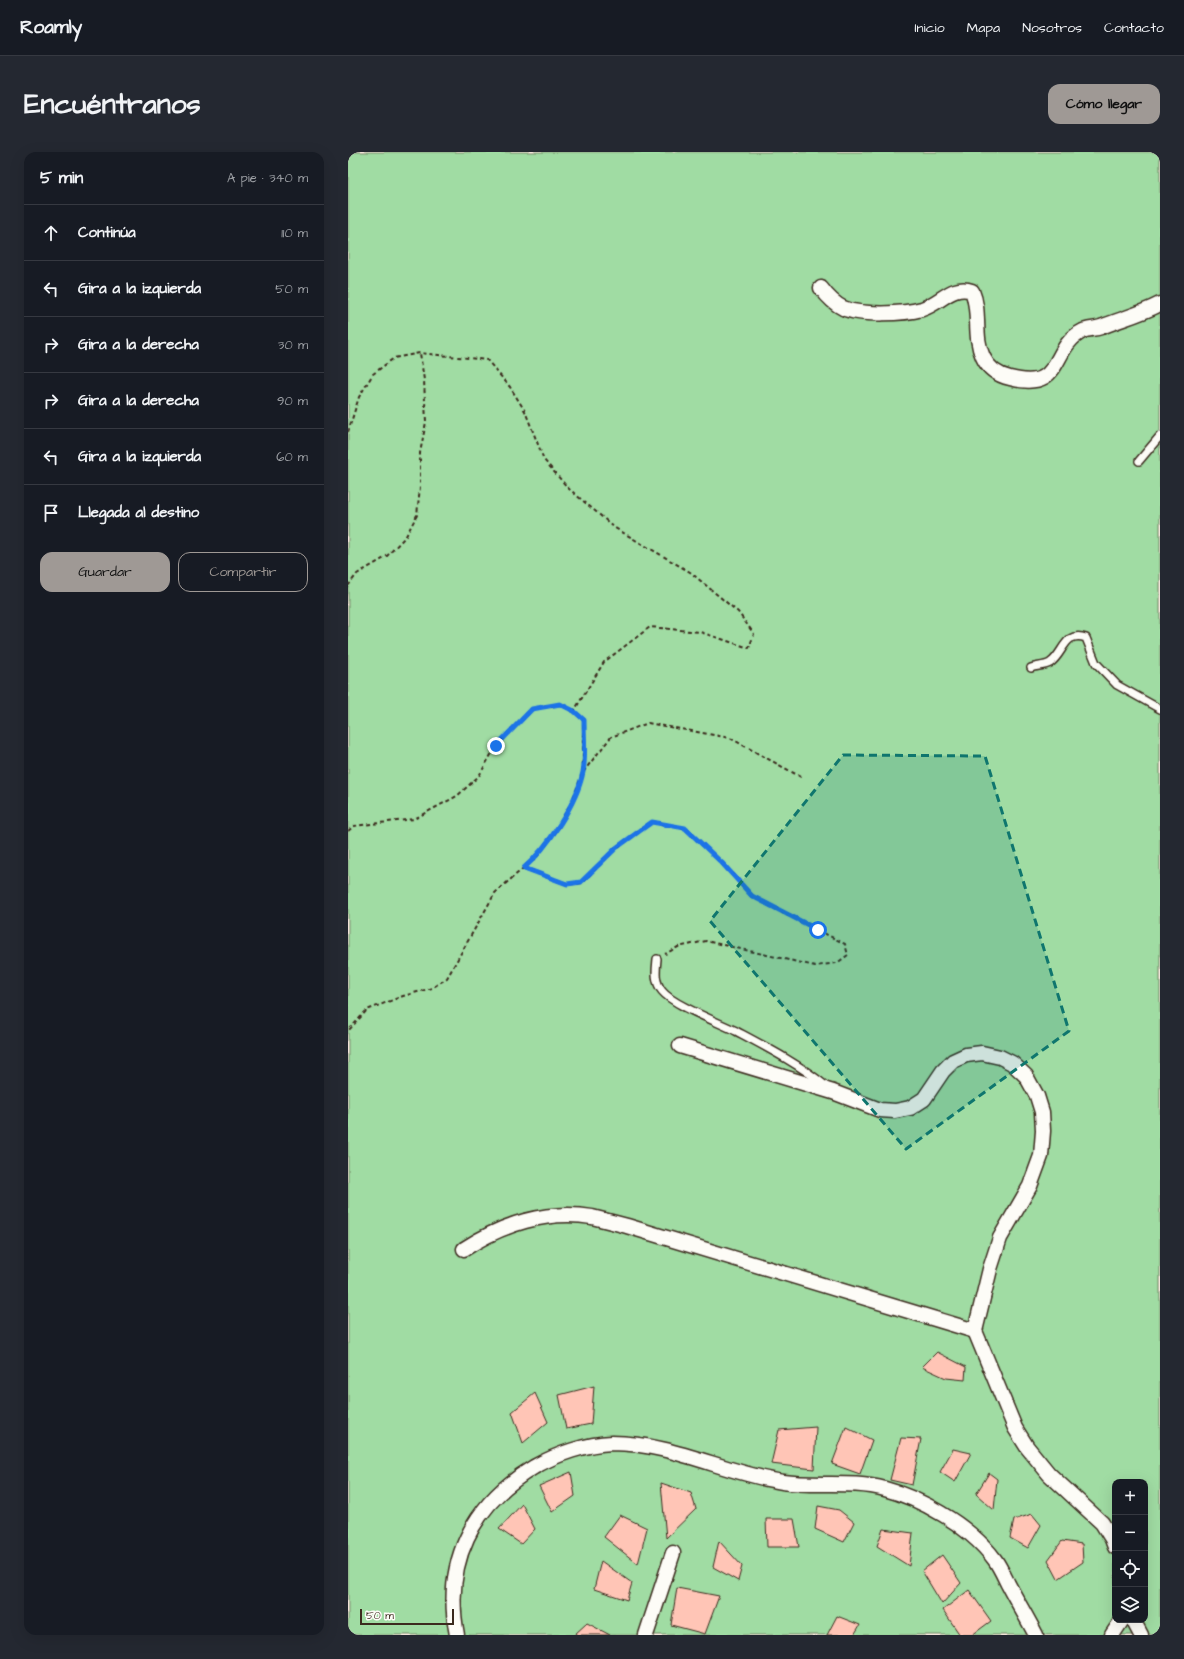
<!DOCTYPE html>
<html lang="es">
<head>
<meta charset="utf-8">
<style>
	:root { --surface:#171b24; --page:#242831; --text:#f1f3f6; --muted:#9ea1a6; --line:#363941; --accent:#9f9995 }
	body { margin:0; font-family:"Architects Daughter",sans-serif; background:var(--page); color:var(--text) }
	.controls { position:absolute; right:12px; bottom:12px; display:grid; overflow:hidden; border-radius:8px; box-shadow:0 4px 16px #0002 }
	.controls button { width:36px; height:36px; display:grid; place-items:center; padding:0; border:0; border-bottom:1px solid var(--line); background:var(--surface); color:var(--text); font:20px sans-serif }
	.scale { position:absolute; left:12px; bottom:10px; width:94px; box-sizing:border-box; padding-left:4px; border:2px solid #3b2a1e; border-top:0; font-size:11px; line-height:14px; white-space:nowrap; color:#3b2a1e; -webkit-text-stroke:3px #fdfcf7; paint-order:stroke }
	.stop { position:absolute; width:12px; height:12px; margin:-9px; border:3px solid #1a73e8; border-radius:50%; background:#fff }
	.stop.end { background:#1a73e8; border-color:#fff; box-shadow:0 1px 4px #0008 }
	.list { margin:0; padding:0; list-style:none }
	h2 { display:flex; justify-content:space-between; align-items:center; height:52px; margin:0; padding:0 16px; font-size:17px }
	h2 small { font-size:13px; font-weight:400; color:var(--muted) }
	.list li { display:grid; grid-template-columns:26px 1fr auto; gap:12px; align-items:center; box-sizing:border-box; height:56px; padding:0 16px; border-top:1px solid var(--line) }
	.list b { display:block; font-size:15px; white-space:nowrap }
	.list em { font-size:13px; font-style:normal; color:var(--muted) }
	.actions { display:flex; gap:8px; padding:12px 16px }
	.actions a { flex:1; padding:9px 0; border:1px solid var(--accent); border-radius:12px; text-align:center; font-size:14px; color:var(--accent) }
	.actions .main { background:var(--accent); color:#111 }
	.icon { flex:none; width:22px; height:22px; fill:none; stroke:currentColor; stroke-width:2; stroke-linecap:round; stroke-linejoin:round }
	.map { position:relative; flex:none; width:812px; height:1483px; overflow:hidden; border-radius:12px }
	header { display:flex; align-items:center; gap:24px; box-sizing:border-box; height:56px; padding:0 20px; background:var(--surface); border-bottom:1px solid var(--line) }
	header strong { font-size:19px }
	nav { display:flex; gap:22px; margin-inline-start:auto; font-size:14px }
	.intro { display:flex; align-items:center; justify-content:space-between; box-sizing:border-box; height:96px; padding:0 24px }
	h1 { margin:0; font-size:28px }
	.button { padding:10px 18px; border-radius:12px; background:var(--accent); color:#111; font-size:14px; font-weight:700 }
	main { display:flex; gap:24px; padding:0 24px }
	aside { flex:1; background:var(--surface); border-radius:12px; box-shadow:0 4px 16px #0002 }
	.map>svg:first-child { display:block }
</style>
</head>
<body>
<header>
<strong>Roamly</strong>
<nav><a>Inicio</a><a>Mapa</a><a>Nosotros</a><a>Contacto</a></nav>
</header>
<div class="intro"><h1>Encuéntranos</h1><a class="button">Cómo llegar</a></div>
<main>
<aside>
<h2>5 min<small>A pie · 340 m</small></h2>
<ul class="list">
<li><svg class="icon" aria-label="ahead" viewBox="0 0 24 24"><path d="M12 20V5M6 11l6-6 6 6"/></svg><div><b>Continúa</b></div><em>110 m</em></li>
<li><svg class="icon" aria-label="left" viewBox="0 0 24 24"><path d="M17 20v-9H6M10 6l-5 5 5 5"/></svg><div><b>Gira a la izquierda</b></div><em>50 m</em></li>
<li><svg class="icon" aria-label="right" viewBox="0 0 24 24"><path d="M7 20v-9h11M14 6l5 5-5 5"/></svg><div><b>Gira a la derecha</b></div><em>30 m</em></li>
<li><svg class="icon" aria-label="right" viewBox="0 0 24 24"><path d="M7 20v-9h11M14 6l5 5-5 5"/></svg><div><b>Gira a la derecha</b></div><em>90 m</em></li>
<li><svg class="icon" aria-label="left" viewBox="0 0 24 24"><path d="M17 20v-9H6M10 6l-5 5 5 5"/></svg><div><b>Gira a la izquierda</b></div><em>60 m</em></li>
<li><svg class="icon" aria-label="arrive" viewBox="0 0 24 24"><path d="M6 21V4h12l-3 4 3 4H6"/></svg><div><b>Llegada al destino</b></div></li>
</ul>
<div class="actions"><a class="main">Guardar</a><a>Compartir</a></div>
</aside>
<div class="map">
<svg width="812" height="1483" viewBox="0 0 812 1483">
	<rect width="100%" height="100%" fill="#feece4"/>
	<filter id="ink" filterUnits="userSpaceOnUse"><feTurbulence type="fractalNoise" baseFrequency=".025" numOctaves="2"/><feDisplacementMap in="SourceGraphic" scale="8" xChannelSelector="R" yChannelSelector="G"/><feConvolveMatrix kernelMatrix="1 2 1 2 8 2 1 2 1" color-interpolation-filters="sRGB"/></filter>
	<g filter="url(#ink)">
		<path fill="#a0dca3" stroke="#6e8360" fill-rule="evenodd" d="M0,0h812v1483h-812zM767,1330h30v138h-30z"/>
		<g fill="#ffc5b6" stroke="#3b2a1e">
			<path d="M589,1200l29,15 -1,13 -19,-2 -24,-11z"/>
			<path d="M246,1234l-3,38 -25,5 -7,-34z"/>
			<path d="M187,1241l13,29 -25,21 -11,-31z"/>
			<path d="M468,1275l-2,42 -43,-5 8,-34z"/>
			<path d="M498,1275l26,13 -12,34 -28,-10z"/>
			<path d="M553,1286l20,1 -9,46 -22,-5z"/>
			<path d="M605,1297l18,4 -16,29 -15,-10z"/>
			<path d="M223,1320l4,24 -23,16 -13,-26z"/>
			<path d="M641,1321l8,6 -3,31 -18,-16z"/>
			<path d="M313,1331l30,10 5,16 -30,29z"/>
			<path d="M174,1352l13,25 -14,15 -22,-15z"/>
			<path d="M470,1354l21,4 15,12 -10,20 -29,-13z"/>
			<path d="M684,1362l9,11 -13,23 -18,-10 4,-18z"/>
			<path d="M272,1363l27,13 -9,36 -34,-27z"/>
			<path d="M418,1367h28l5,28h-32z"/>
			<path d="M535,1377l30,4 -4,33 -32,-20z"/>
			<path d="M371,1389l23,25 -4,15 -25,-14z"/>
			<path d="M714,1389l20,3 1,18 -25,17 -10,-19z"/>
			<path d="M594,1403l19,28 -19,21 -20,-33z"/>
			<path d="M253,1409l31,22 -5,17 -33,-11z"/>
			<path d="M329,1436l42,8 -14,38 -34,-9z"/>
			<path d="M621,1438l22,31 -19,14h-12l-17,-25z"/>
			<path d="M489,1464l23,9 -6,10h-27z"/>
			<path d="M239,1471l23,12h-36z"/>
		</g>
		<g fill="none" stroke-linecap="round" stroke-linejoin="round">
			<g stroke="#3b2a1e" stroke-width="10">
				<g id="lane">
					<path d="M791,309l21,-25"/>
					<path d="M683,516c5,-2 14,-2 19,-5 14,-9 14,-33 36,-25l10,25 21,22 43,24"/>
					<path d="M309,807c-1,11 -3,22 5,32 11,14 56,31 74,40 30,16 65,34 91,56"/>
				</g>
			</g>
			<g stroke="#3b2a1e" stroke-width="17">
				<g id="street">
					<path d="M473,136c6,8 12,15 22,20 18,8 61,6 79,1 19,-6 30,-25 50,-18 9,21 1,45 11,66 5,11 14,18 27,21 55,14 39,-30 73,-47 5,-2 12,-2 18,-4 20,-8 40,-13 59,-23"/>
					<path d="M332,894l153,46 47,18 15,1 15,-3 14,-9 19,-28 10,-10 13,-6 16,-2 18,4 12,6 14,13 11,20 5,16 1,19 -2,25 -11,30 -30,52 -10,31 -15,62 40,97 12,19 22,27 53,49 10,16 3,8"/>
					<path d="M116,1097c37,-24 83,-40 128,-32 12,3 24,6 35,9l348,105"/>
					<path d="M785,1468l8,15"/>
					<path d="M109,1483c-14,-72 15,-131 77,-168 23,-13 52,-23 78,-24 60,0 113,30 171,39 33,5 69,-2 102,7 19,5 39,14 57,25 19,11 40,28 53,46 5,7 9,16 13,24 9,17 19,34 28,51"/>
					<path d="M298,1483l27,-82"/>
					<path d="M764,1483l10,-15"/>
				</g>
			</g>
			<g stroke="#3b2a1e" stroke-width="2" stroke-dasharray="4 3" stroke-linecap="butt">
				<path d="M0,280l11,-35 14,-23 21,-16 26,-5 67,7 23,27 15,24 19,49 24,28 47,40 75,44 48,40 16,22 -5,14 -49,-16 -50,-5 -46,35 -30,49 10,9 -1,52 -10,28 -17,31 -20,26 -41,36 -48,85 -15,10 -29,8 -36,14 -19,21"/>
				<path d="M0,434l9,-12 29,-17 20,-21 11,-21 3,-28v-34l6,-31 -2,-42 -4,-27"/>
				<path d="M235,620l28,-35 37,-14 82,15 71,39"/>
				<path d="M0,679l6,-5 60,-7 43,-23 22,-20 17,-30 36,-37 28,-5 14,7"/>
				<path d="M176,716l43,16 14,-1 35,-35 36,-26 33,6 37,35 30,33 93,48 3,11 -11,8 -22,3 -109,-25 -28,6 -13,7"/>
			</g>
			<use href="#lane" stroke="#fdfcf7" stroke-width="7"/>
			<use href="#street" stroke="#fdfcf7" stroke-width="14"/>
		</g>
	</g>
	<g fill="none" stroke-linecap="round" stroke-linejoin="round" filter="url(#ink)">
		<path stroke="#1a73e8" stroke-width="5" d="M148,594l36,-37 28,-5 14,7 10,9c0,17 2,36 -1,52 -6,31 -36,76 -59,96l43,16 14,-2 35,-34 36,-26 33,6 37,35 30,33 66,34"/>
	</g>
	<path fill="#0f766e" fill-opacity="0.2" stroke="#0f766e" stroke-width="3" stroke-dasharray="8 5" stroke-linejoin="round" d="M495,603l142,1 84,275 -163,118 -196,-228z"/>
</svg>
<div class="controls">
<button>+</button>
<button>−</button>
<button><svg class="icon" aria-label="locate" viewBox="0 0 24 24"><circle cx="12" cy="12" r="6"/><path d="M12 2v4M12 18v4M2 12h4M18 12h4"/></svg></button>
<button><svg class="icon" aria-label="layers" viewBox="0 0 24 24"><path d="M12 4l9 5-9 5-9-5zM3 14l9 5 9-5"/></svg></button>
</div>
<div class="scale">50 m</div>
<div class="stop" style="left:470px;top:778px"></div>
<div class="stop end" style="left:148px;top:594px"></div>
</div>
</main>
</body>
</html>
